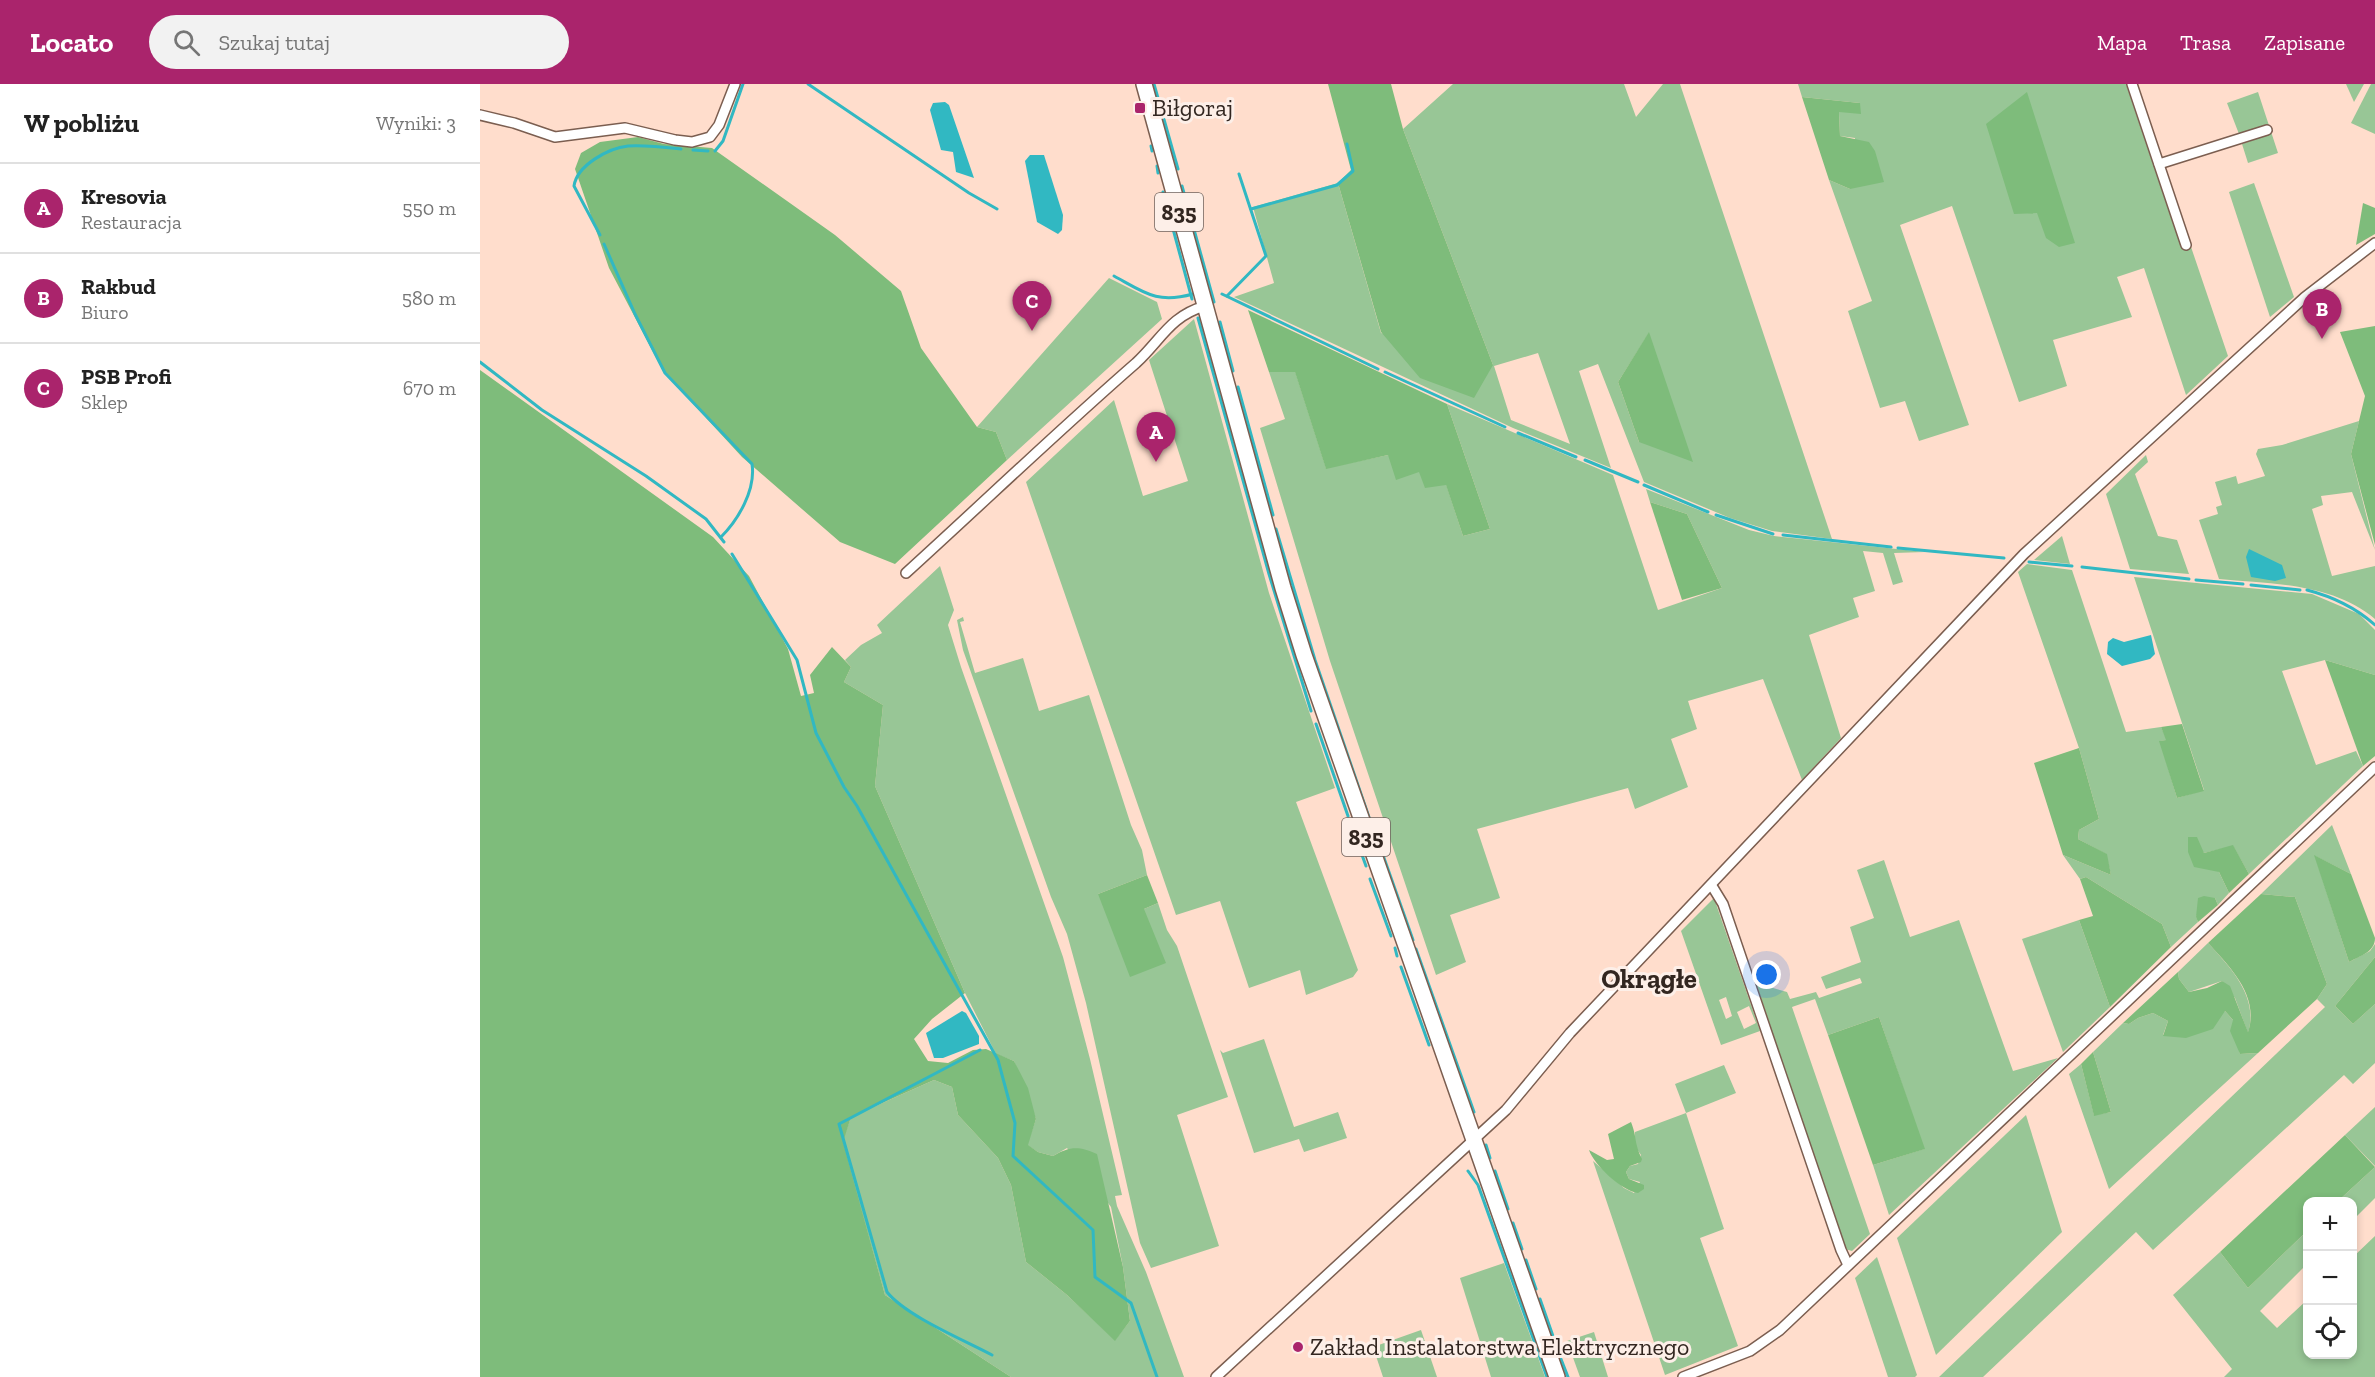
<!DOCTYPE html>
<html lang="pl">
<head>
<meta charset="utf-8">
<style>
	:root { --surface:#fff; --page:#f2f2f2; --text:#222; --muted:#767676; --line:#e0e0e0; --accent:#aa246c }
	body { margin:0; font-family:"Zilla Slab",serif; background:var(--page); color:var(--text) }
	.controls { position:absolute; right:18px; bottom:18px; display:grid; overflow:hidden; border-radius:12px; box-shadow:0 3px 9px #0003 }
	.controls button { width:54px; height:54px; display:grid; place-items:center; padding:0; border:0; border-bottom:2px solid var(--line); background:var(--surface); color:var(--text); font:30px sans-serif }
	.you { position:absolute; left:1287px; top:891px; width:21px; height:21px; margin:-15px; border:4px solid #fff; border-radius:50%; background:#1a73e8; box-shadow:0 0 0 9px #1a73e833 }
	.badge { display:grid; place-items:center; width:39px; height:39px; border-radius:50%; background:var(--accent); color:#fff; font-size:20px; font-weight:700 }
	.pin { position:absolute; translate:-50% -50px; filter:drop-shadow(0 2px 3px #0008) }
	.pin::after { content:''; position:absolute; top:32px; width:21px; height:18px; background:inherit; clip-path:polygon(0 0,100% 0,50% 100%) }
	.list { margin:0; padding:0; list-style:none }
	h2 { display:flex; justify-content:space-between; align-items:center; height:78px; margin:0; padding:0 24px; font-size:26px }
	h2 small { font-size:20px; font-weight:400; color:var(--muted) }
	.list li { display:grid; grid-template-columns:39px 1fr auto; gap:18px; align-items:center; box-sizing:border-box; height:90px; padding:0 24px; border-top:2px solid var(--line) }
	.list b { display:block; font-size:22px; white-space:nowrap }
	.list p { margin:0; font-size:20px; white-space:nowrap; color:var(--muted) }
	.list em { font-size:20px; font-style:normal; color:var(--muted) }
	.icon { flex:none; width:33px; height:33px; fill:none; stroke:currentColor; stroke-width:2; stroke-linecap:round; stroke-linejoin:round }
	.map { position:relative; flex:none; width:1895px; height:1293px; overflow:hidden }
	header { display:flex; align-items:center; gap:36px; box-sizing:border-box; height:84px; padding:0 30px; background:var(--accent); color:#fff }
	header strong { font-size:28px }
	nav { display:flex; gap:33px; margin-inline-start:auto; font-size:21px }
	.search { width:420px; height:54px; background:var(--page); display:flex; align-items:center; gap:15px; box-sizing:border-box; padding:0 21px; border-radius:33px; color:var(--muted); font-size:22px }
	main { display:flex }
	aside { flex:1; background:var(--surface) }
	.map>svg:first-child { display:block }
</style>
</head>
<body>
<header>
<strong>Locato</strong>
<div class="search"><svg class="icon" aria-label="search" viewBox="0 0 24 24"><circle cx="10" cy="10" r="6"/><path d="M15 15l6 6"/></svg>Szukaj tutaj</div>
<nav><a>Mapa</a><a>Trasa</a><a>Zapisane</a></nav>
</header>
<main>
<aside>
<h2>W pobliżu<small>Wyniki: 3</small></h2>
<ul class="list">
<li><span class="badge">A</span><div><b>Kresovia</b><p>Restauracja</p></div><em>550 m</em></li>
<li><span class="badge">B</span><div><b>Rakbud</b><p>Biuro</p></div><em>580 m</em></li>
<li><span class="badge">C</span><div><b>PSB Profi</b><p>Sklep</p></div><em>670 m</em></li>
</ul>
</aside>
<div class="map">
<svg width="1895" height="1293" viewBox="0 0 1895 1293">
	<rect width="100%" height="100%" fill="#fdc"/>
	<g fill="#98c696" fill-rule="evenodd">
		<path d="M973,0h171l12,33 27,-33h17l152,455 -60,-8 -42,-13 -86,-36 -46,-118 -19,7 32,97 -98,-40 -279,-131 40,-14 -21,-76 85,-24 43,150 112,32 -90,-236zM1169,249l-10,109 -21,-60zM1058,269l32,91 -59,-24 -17,-54z"/>
		<path d="M1318,0h328l55,163 9,-3 38,112 -42,39 -42,-127 -27,9 15,40 -79,23 14,46 -48,16 -67,-196 -52,19 69,200 -50,16 -14,-40 -25,7 -32,-97 24,-10 -43,-121 21,9 5,-51 -15,-2 -1,-24 21,-9 -58,-6z"/>
		<path d="M1866,0h18l-10,18z"/>
		<path d="M1891,0h4v50l-24,-11z"/>
		<path d="M1778,8l20,61 -30,10 -6,-19 26,-9 -2,-10 -27,9 -12,-31z"/>
		<path d="M1774,99l40,114 -24,20 -41,-125z"/>
		<path d="M629,194l48,24 5,17 -155,141 -11,-28 -19,-5z"/>
		<path d="M714,235l75,274 66,195 -39,14 62,168 -5,7 -47,18 -6,-25 -51,18 -29,-87 -44,14 -150,-433 88,-82 29,96 45,-15 -39,-121z"/>
		<path d="M815,287l31,97 62,-13 58,29 17,52 27,-7 -43,-125 166,71 45,135 64,-22 -35,-74 -37,-12 -4,-13 103,41 25,6 151,16 -31,1 9,29 -10,3 -10,-32 -20,-2 12,40 -22,7 6,19 -50,18 32,103 -39,42 -39,-101 -75,22 9,28 -26,10 17,48 -53,22 -7,-21 -151,41 23,69 -50,17 16,47 -30,13 -106,-314 -70,-233 25,-9 -16,-47z"/>
		<path d="M1879,337l-8,33 24,96 -23,-58 -31,4 2,9 -11,4 20,67 43,-10v53c-43,-36 -103,-35 -156,-40l-20,-59 19,-6 -2,-7 6,-2 -7,-23 21,-6 2,8 27,-8 -9,-22 2,-5 24,-4z"/>
		<path d="M1666,371l2,7 -13,12 23,62 19,4 12,34 -59,-5 -24,-75z"/>
		<path d="M1582,452l8,28 -36,-4z"/>
		<path d="M1547,480l45,6 54,162 35,-5 6,13 -7,1 17,57 27,-8 -70,-213 178,17 47,20 16,16v45l-50,-15 -43,11 34,94 40,-14 7,15 -114,108 -16,-28 -29,7 -16,-16 31,35 10,21 -11,12 -3,-7 -19,18 2,6 -27,25 -9,-23 -76,-47 -6,2 -17,-24 48,20 -5,-21 -28,-15 1,-9 20,-11 -20,-71 -61,-176z"/>
		<path d="M460,482l14,44 -6,15 13,42 102,290 27,102 32,136 -7,1 2,10 29,66 38,105h-173l-126,-82 -43,-153 9,-25 83,-37 18,7 6,28 40,43 13,27 15,77 41,33 48,45 15,-19 -7,-54 -12,-60 -44,-59 -14,8 -15,-4 -11,-7 9,-26 -22,-58 -18,-7 -31,-61 -90,-207 8,-81 -39,-23 7,-15 -6,-7 16,-15 21,-12 -5,-8z"/>
		<path d="M483,533l1,4 -4,1 15,51 48,-15 16,53 50,-16 42,130 11,25 5,25 -49,19 46,15 14,-6 9,27 10,16 51,151 -51,18 42,131 -68,22 -11,-25 -54,-240 -19,-69 -16,-37 -88,-247 -6,-30z"/>
		<path d="M1852,741l19,49 -36,-18 34,106 21,-11 5,-7v13l-40,49 18,18 22,-20v59l-22,21 -9,-9 -191,175 -17,-18 -153,145h-44l386,-370 -8,-8 10,-15 -32,-87 -34,-3z"/>
		<path d="M1404,776l26,77 49,-17 54,151 45,-13 -169,157 -16,-50 51,-16 -45,-132 -51,18 -13,-36 -23,8 78,227 -18,17 -7,-2 -89,-266 31,9 3,7 26,-7 3,6 43,-15 -2,-5 -34,11 -5,-12 40,-15 -11,-35 24,-9 -17,-48z"/>
		<path d="M1234,814l46,133 -39,14 -40,-114zM1246,913l6,19 -6,3 -7,-19zM1269,922l7,17 -12,6 -7,-17z"/>
		<path d="M1599,836l31,87 -47,45 -41,-113z"/>
		<path d="M1728,859c23,25 51,54 40,90l-13,-35 -13,-17 -33,11 -10,-13 -1,-7z"/>
		<path d="M1745,927l8,9 7,34 18,-1 -149,136 -40,-115 12,-10 13,51 17,-3 -18,-60 30,-29 6,1 9,-6 15,-5 15,8 -5,14z"/>
		<path d="M784,955l30,88 44,-15 9,26 -43,14 -5,-13 -45,14 -34,-103 3,3z"/>
		<path d="M1244,981l12,28 -50,20 38,116 -24,9 38,108 -73,29 -72,-214 31,27 10,5 6,-11 -11,-3 -3,-7 4,-6 8,-2 3,-9 -7,-10 1,-13 51,-19 -11,-29z"/>
		<path d="M1895,1023v59l-30,-31z"/>
		<path d="M1546,1031l36,117 -126,123 -39,-117z"/>
		<path d="M1895,1083v31l-22,22 -1,-18 -14,-1z"/>
		<path d="M1827,1147v33l-47,47 17,17 30,-28 1,54h44l1,-97 22,-21v141h-151l8,-8 -59,-74 47,-43 28,36z"/>
		<path d="M1397,1173l40,118 -2,2h-27l-33,-99z"/>
		<path d="M1024,1179l41,114h-54l-31,-99z"/>
		<path d="M941,1246l16,47h-54l-10,-30z"/>
		<path d="M1114,1248l14,45h-28l-13,-36z"/>
	</g>
	<g fill="#7ebc7b">
		<path d="M848,0h63l12,45 90,236 -19,33 -54,-20 -39,-46 -43,-149 13,-13z"/>
		<path d="M1547,8l48,151 -16,4 -13,-9 -9,-25 -23,1 -28,-90z"/>
		<path d="M1322,13l58,6 1,11 -22,-2 1,24 29,6 6,9 9,31 -34,7 -21,-9z"/>
		<path d="M158,53l26,7 48,4 123,87 66,56 20,57 56,79 19,5 11,28 -112,104 -55,-22 -98,-85 -79,-86 -54,-103 -34,-99 6,-16 19,-11z"/>
		<path d="M1883,119l12,5v26l-19,11z"/>
		<path d="M768,226l199,94 43,125 -27,7 -17,-51 -21,3 -6,-16 -23,8 -8,-25 -62,14 -31,-97h-26z"/>
		<path d="M1895,242v219l-24,-91 14,-58 -25,-64z"/>
		<path d="M1169,248l44,130 -54,-20 -21,-60z"/>
		<path d="M0,286l233,167 36,39 39,73 13,47 13,-3 -4,-18 22,-28 19,20 -7,15 39,23 -8,81 90,207 -33,26 -18,20 14,22 20,2 25,-13 13,-1 28,12 14,27 8,31 -8,26 10,7 15,4c17,-10 26,-10 44,-2l26,113 7,54 -15,20 -48,-46 -41,-33 -15,-77 -13,-27 -40,-43 -6,-28 -18,-7 -83,37 -8,25 42,153 126,82h-531z"/>
		<path d="M1170,418l37,12 35,74 -40,12z"/>
		<path d="M1845,576l50,15v81l-12,10z"/>
		<path d="M1702,640l22,67 -27,7 -18,-57 7,-1 -5,-13z"/>
		<path d="M1599,664l20,71 -20,11 -1,9 29,15 4,21 -48,-20 -29,-92z"/>
		<path d="M1708,753h9l7,16 29,-8 16,29 -20,19 -10,-21 -25,-5 -6,-15z"/>
		<path d="M1834,771l37,19 24,64c0,14 -15,18 -26,24z"/>
		<path d="M667,791l11,28 -14,6 22,54 -36,14 -32,-83z"/>
		<path d="M1606,793l76,47 9,23 -61,60 -31,-87 14,-4 -13,-37z"/>
		<path d="M1781,810l34,3 32,87 -10,15 -59,54 -18,1 -10,-23 3,-11 -8,-9 -12,18 -27,9 -23,-2 5,-15 -15,-8 -15,5 -9,6 -6,-1 55,-51 1,7 10,13 18,-4 15,-7 8,5 18,46c12,-36 -18,-65 -40,-89z"/>
		<path d="M1724,812l11,2 3,7 -20,17 -2,-5 2,-19z"/>
		<path d="M1895,873v47l-22,20 -18,-18z"/>
		<path d="M1399,933l46,132 -52,16 -45,-130z"/>
		<path d="M1613,968l18,60 -17,4 -13,-52z"/>
		<path d="M1151,1038c6,15 3,21 11,37l-1,3 -11,4 -4,6 3,7 15,6v4l-6,4c-16,-2 -44,-28 -49,-43l18,10 7,-1 -6,-25z"/>
		<path d="M1865,1051l30,32 -37,34 -30,1 -1,29 -59,57 -28,-36z"/>
	</g>
	<g fill="#31b8c2">
		<path d="M465,18l4,3 25,73 -18,-6 -3,-20 -12,-2 -11,-40 3,-7z"/>
		<path d="M550,71h14l19,60 -1,15 -4,4 -21,-12 -12,-61z"/>
		<path d="M1769,465l33,16 4,13 -11,3 -24,-4 -5,-20z"/>
		<path d="M1671,551l4,19 -5,5 -28,7 -15,-12 1,-12 5,-4 11,4z"/>
		<path d="M482,927l4,2 13,23v8l-36,14h-9l-8,-25z"/>
	</g>
	<g fill="none" stroke-linecap="round" stroke-linejoin="round">
		<g stroke="#31b8c2" stroke-width="3">
			<path d="M328,0l161,109 28,16"/>
			<path d="M674,0l24,85"/>
			<path d="M671,62l1,5"/>
			<path d="M213,66l15,1"/>
			<path d="M235,67l8,-10 20,-57"/>
			<path d="M677,82l1,7"/>
			<path d="M702,102l32,116"/>
			<path d="M683,108l29,107"/>
			<path d="M771,125l86,-24 16,-14 -6,-27"/>
			<path d="M120,151l-26,-49c3,-21 35,-38 54,-40 18,-1 35,1 53,3"/>
			<path d="M124,160l31,70 30,59 87,91c4,26 -14,56 -31,73"/>
			<path d="M634,192c31,17 43,28 79,18"/>
			<path d="M742,210l156,75"/>
			<path d="M747,212l39,-40 -27,-82"/>
			<path d="M718,234l71,256 42,137"/>
			<path d="M740,238l13,49"/>
			<path d="M0,278l62,48 104,66 60,43 18,23"/>
			<path d="M905,288l120,55"/>
			<path d="M758,303l35,128"/>
			<path d="M1038,349l58,24"/>
			<path d="M1105,376l53,22"/>
			<path d="M1164,401l64,27"/>
			<path d="M1236,431l57,19"/>
			<path d="M796,445l39,131 57,166"/>
			<path d="M1303,451l108,12"/>
			<path d="M1418,464l106,10"/>
			<path d="M252,470l65,106 19,73 28,54 13,19 141,254 17,63 -2,33 80,74 2,47 36,26 26,74"/>
			<path d="M1549,478l43,4"/>
			<path d="M1602,483l107,12"/>
			<path d="M1716,496l47,4"/>
			<path d="M1771,501l49,5"/>
			<path d="M1827,506c27,7 48,17 68,35"/>
			<path d="M836,640l32,92"/>
			<path d="M873,746l13,36"/>
			<path d="M898,757l35,99"/>
			<path d="M890,795l21,57"/>
			<path d="M915,864l2,8"/>
			<path d="M936,865l58,163"/>
			<path d="M921,883l28,78"/>
			<path d="M500,966l-141,74 48,168c19,24 77,48 105,63"/>
			<path d="M1006,1061l4,13"/>
			<path d="M988,1087l10,14 69,192"/>
			<path d="M1015,1087l13,38"/>
			<path d="M1033,1139l9,26"/>
			<path d="M1046,1176l10,29"/>
			<path d="M1060,1215l14,40"/>
			<path d="M1079,1270l9,23"/>
		</g>
		<g stroke="#7b5e50" stroke-width="12">
			<g id="minor">
				<path d="M1652,0l54,161"/>
				<path d="M0,31l34,8 41,14 70,-9 50,12 17,2 18,-5 9,-12 16,-41"/>
				<path d="M1679,80l108,-34"/>
				<path d="M426,489c77,-70 152,-142 230,-210 25,-23 34,-47 69,-57"/>
				<path d="M1232,802l11,18 118,346 7,15"/>
				<path d="M736,1293l290,-267 64,-77 454,-479 281,-257 70,-54"/>
				<path d="M1203,1293l67,-26 30,-21 595,-563"/>
			</g>
		</g>
		<g stroke="#7b5e50" stroke-width="18">
			<path id="primary" d="M664,0l139,504 21,67 253,722"/>
		</g>
		<use href="#minor" stroke="#fff" stroke-width="9"/>
		<use href="#primary" stroke="#fff" stroke-width="15"/>
	</g>
	<g fill="#aa246c" stroke="#fdefe8" stroke-width="2">
		<rect x="654" y="18" width="12" height="12" rx="3"/>
		<circle cx="818" cy="1263" r="6"/>
	</g>
	<g text-anchor="middle" stroke-width="6" stroke-linejoin="round" paint-order="stroke">
		<g fill="#fdefe8" stroke="#6f625c" stroke-width="1.5">
			<rect x="675" y="109" width="48" height="38" rx="4.5"/>
			<rect x="862" y="734" width="48" height="38" rx="4.5"/>
		</g>
		<g font-size="22" font-weight="bold" fill="#322620">
			<text x="699" y="136">835</text>
			<text x="886" y="761">835</text>
		</g>
		<g font-size="24" fill="#322620" stroke="#fdefe8" text-anchor="start">
			<text x="672" y="32">Biłgoraj</text>
			<text x="830" y="1271">Zakład Instalatorstwa Elektrycznego</text>
		</g>
		<g font-size="27" font-weight="bold" fill="#322620" stroke="#fdefe8">
			<text x="1169" y="904">Okrągłe</text>
		</g>
	</g>
</svg>
<div class="controls">
<button>+</button>
<button>−</button>
<button><svg class="icon" aria-label="locate" viewBox="0 0 24 24"><circle cx="12" cy="12" r="6"/><path d="M12 2v4M12 18v4M2 12h4M18 12h4"/></svg></button>
</div>
<div class="you"></div>
<div class="pin badge" style="left:676px;top:378px">A</div>
<div class="pin badge" style="left:1842px;top:255px">B</div>
<div class="pin badge" style="left:552px;top:247px">C</div>
</div>
</main>
</body>
</html>
